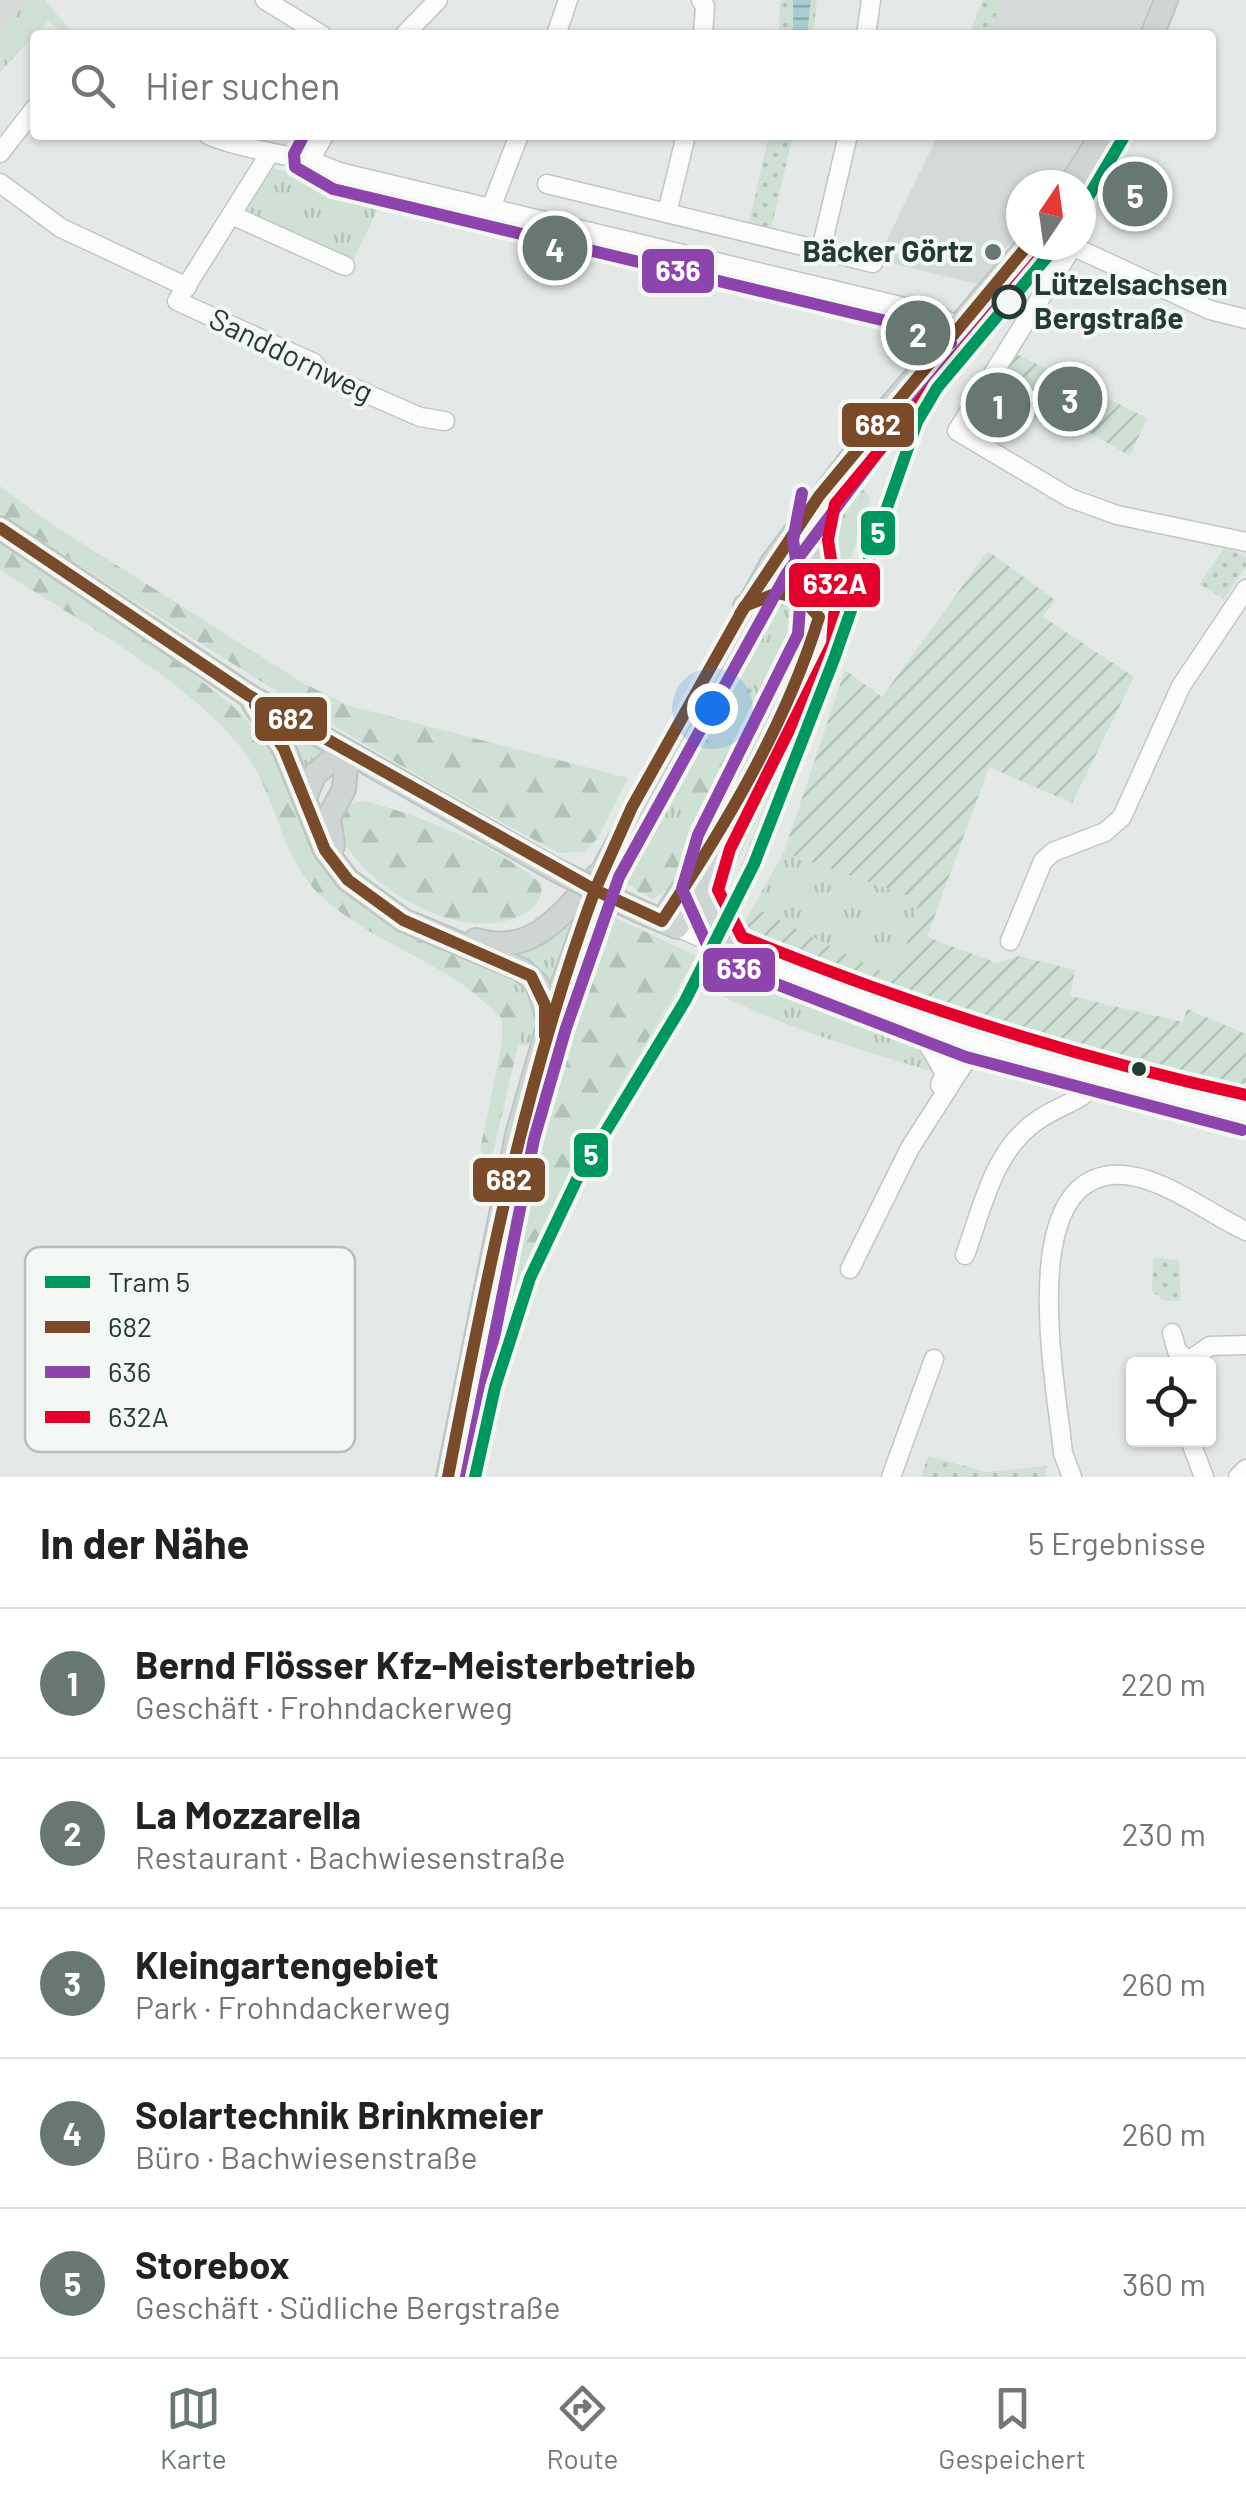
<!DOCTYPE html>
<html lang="de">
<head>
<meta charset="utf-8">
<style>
	:root { --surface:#fff; --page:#f6f6f6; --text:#222; --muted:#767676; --line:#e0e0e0; --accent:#677873 }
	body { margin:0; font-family:Barlow,sans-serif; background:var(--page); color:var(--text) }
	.controls { position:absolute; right:30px; bottom:30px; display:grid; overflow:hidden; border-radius:10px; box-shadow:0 2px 8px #0004 }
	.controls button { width:90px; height:90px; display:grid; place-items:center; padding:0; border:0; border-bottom:2px solid var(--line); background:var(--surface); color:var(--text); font:50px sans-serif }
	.compass { position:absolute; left:1006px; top:170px; width:90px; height:90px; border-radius:50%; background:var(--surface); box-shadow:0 2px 8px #0004; rotate:13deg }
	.you { position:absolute; left:712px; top:708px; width:35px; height:35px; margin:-25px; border:8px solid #fff; border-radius:50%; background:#1a73e8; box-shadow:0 0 0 15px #1a73e833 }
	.badge { display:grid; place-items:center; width:65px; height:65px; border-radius:50%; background:var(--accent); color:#fff; font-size:32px; font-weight:700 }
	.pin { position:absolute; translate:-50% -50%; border:5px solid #fff; box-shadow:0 2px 10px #0006 }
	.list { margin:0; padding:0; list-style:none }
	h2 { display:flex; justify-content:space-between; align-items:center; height:130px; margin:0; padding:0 40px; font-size:42px }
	h2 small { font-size:32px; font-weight:400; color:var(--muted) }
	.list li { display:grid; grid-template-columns:65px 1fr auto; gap:30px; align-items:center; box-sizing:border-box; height:150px; padding:0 40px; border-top:2px solid var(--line) }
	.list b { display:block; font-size:38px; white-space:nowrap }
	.list p { margin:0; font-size:32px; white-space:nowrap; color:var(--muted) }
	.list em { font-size:32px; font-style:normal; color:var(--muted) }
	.icon { flex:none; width:55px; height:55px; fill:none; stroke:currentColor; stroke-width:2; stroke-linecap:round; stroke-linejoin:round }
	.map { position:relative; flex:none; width:1246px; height:1477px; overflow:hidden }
	.search { position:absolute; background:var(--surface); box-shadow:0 2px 8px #0004; left:30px; right:30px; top:30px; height:110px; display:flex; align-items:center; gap:25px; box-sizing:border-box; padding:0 35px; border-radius:10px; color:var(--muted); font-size:38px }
	.sheet { height:880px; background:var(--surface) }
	nav { display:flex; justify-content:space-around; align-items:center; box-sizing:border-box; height:140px; border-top:2px solid var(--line); background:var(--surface); font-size:28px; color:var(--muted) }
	nav a { display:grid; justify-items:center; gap:5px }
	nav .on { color:var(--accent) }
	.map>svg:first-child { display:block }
</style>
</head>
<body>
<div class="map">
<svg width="1246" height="1477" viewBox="0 0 1246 1477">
	<defs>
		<pattern id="grass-tufts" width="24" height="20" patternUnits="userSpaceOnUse" patternTransform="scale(2.5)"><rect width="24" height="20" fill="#cfe1d4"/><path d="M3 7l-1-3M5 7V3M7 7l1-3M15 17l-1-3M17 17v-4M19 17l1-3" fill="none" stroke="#b2c2b7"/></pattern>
		<pattern id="forest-firs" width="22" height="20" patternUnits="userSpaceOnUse" patternTransform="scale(2.5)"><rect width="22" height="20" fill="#cfe1d4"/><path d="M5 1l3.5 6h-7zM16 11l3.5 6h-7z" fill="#b2c2b7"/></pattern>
		<pattern id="park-dots" width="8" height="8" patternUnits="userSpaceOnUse" patternTransform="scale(2.5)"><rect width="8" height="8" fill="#cfe1d4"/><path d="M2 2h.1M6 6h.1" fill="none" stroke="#b2c2b7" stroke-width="1.8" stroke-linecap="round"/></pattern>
		<pattern id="garden-furrows" width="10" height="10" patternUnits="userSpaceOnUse" patternTransform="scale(2.5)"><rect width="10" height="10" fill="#cfe1d4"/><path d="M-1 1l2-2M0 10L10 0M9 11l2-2" fill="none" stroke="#b2c2b7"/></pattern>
		<pattern id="water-rules" width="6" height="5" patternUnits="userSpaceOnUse" patternTransform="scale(2.5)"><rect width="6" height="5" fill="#a8ced4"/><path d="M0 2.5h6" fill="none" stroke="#89a8ad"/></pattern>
	</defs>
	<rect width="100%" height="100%" fill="#e4e9e7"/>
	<g fill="#d3dad7">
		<path d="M0,0h30l-30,31z"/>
		<path d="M1002,0h149l-13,35h-150z"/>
		<path d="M938,135h150l-31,50h-36v45l-43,54 -101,-24z"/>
		<path d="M1115,135h13l-47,80v-23z"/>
		<path d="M939,370l10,10 -25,36 -17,43 -96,276 -56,138 -47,95 -143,242 -46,116 -25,82 -12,69h-19l21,-94 49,-136 53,-103 98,-163 52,-103 95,-238 74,-216z"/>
	</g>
	<g fill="url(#grass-tufts)">
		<path d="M30,0h15l29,35h-8l-18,-14 -48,51v-41z"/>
		<path d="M268,167l35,9 75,33 -27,55 -105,-47 -3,-9z"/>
		<path d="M804,533l12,61 -26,-12 -20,3z"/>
		<path d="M780,596l30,15 -2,27 -113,218 -23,32 -19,11 -36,-21 137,-255z"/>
		<path d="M270,715l61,37 -25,30z"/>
		<path d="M784,852l137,48 -25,80 -143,-73z"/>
		<path d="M583,901l-34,95 -40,-39 1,-5 28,-7z"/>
		<path d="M714,956l163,60 7,10 36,14 18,33c-81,-24 -164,-48 -239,-89z"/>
		<path d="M497,964l29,16 15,41 -7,23 -16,2 6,-27 -28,-40z"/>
		<path d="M1106,1093l140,27v11l-144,-28z"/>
	</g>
	<g fill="url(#forest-firs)">
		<path d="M0,486l47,35 256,162 47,23 278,72 -30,60 -14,14 -25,1c-194,-102 -376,-219 -559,-340z"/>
		<path d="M863,490l8,8 -32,95 -6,-1c-18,-36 2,-68 22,-101z"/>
		<path d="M0,542l183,124 58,47 37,47 47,101 172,103 -1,15 28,40 -32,138 -7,1 -5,-8 22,-107v-24c-51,-57 -126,-72 -181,-123 -43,-40 -43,-101 -78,-146 -55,-70 -167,-131 -243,-180z"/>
		<path d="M818,657l-59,157 -36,78 -10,9 2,-28z"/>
		<path d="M736,677l11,4 8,16 1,23c-5,11 -13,14 -19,23 -21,31 -48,160 -99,149l-6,-8c3,-13 40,-45 50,-69 10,-24 8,-46 15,-70 5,-20 24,-54 39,-68z"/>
		<path d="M364,801c54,13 136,47 178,83 0,18 -8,26 -25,33 -89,39 -239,-105 -153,-116z"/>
		<path d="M607,914l90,42 -111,188 -53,103 -27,69 -14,-7 28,-74 16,-83 2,-43 62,-189z"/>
	</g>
	<g fill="url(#park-dots)">
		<path d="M780,0h37l-4,35h-34z"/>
		<path d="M983,0h19l-14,35h-19z"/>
		<path d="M769,135h24l-22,94 -22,-6z"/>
		<path d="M1225,547l21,10v9l-22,33 -25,-15z"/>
		<path d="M1153,1258l26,2 2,41 -18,-1 -11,-9z"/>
		<path d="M928,1456l59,16 60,-6 -1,11h-125z"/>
	</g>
	<g fill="url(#garden-furrows)">
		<path d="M1016,354l131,64 -17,38 -132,-76z"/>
		<path d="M988,551l67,49 -12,17 91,60 -62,126 -83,-36 -62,170 70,26 22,-7 56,14 -5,26 113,26 4,-13 59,25v70c-162,-37 -365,-85 -507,-173l14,-24 143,72 24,-79 -136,-48 61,-182 37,27z"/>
	</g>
	<path fill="url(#water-rules)" d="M793,0h18l-4,35 -14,-1z"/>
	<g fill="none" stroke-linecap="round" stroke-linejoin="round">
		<g stroke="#c1c6c4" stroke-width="21">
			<g id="minor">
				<path d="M265,0l57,35"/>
				<path d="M701,0l4,6 -2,29"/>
				<path d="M404,35l34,-35"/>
				<path d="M556,35l12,-35"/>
				<path d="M866,35l5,-35"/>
				<path d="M208,135c43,18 90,18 131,37l595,142 25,13"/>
				<path d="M0,153l35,-45"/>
				<path d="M270,153l-93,148 137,62 8,11 98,43 25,4"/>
				<path d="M311,159l13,-24"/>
				<path d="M0,183l61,45 126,59"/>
				<path d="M547,184l326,79"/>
				<path d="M491,208l28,-73"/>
				<path d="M667,213l19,-78"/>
				<path d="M234,216l111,50"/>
				<path d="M1070,245l140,65 36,9"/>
				<path d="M1073,246l-116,185 113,67 47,17 129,27"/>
				<path d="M821,250l27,-115"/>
				<path d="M677,927c181,82 374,146 569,186"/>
				<path d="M1010,941l33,-80 10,-9 52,-20 17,-15 59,-131 65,-97"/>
				<path d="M916,1023l28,49"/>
				<path d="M940,1085l13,-30 19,-14"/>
				<path d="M965,1255c18,-48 28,-105 73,-135 26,-18 42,-15 63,-43"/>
				<path d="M850,1269l60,-121 55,-86 7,-21"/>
				<path d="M1172,1333l5,18 9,8"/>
				<path d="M1184,1364l26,-18 36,-1"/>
				<path d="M1190,1440l14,37"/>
				<path d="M891,1477l43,-118"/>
				<path d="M1072,1477l-9,-24c-6,-64 -48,-269 49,-278 44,-4 95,38 134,56"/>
				<path d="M1238,1477l8,-8"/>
			</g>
		</g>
		<g stroke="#bdc5c2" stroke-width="26">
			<g id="major">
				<path d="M1152,35l14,-35"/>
				<path d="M1070,185l32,-50"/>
				<path d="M0,528l248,167 306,174"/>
				<path d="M745,606c32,-16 53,-23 74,11"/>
				<path d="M253,703l31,46 41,101 23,30 55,40 119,50 16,15 11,38"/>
				<path d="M306,795l9,-21 27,-22"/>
				<path d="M333,846l-4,-29 15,-28 3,-34"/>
				<path d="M699,892l30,59"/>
				<path d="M639,911l38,16 22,-35 15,-49 101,-204 4,-47 -9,-52 6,-31"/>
				<path d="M662,921l42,-64"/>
				<path d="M476,940c58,17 86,-27 121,-64"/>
				<path d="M448,1477l69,-342 32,-112 54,-153 169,-307 116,-154 140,-164"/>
			</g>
		</g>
		<use href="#minor" stroke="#fbfcfb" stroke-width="18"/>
		<use href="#major" stroke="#cfd5d3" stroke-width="22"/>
		<g stroke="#bdc5c2" stroke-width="26" stroke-linecap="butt">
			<path id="major-bridge" d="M554,869l85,42"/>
		</g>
		<use href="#major-bridge" stroke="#cfd5d3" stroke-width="22"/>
		<g stroke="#f3f8f5" stroke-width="20">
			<g id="bus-1">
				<path d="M0,528l248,167 347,195"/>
				<path d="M777,593l26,6 16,18c-33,108 -95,211 -157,304l-67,-31 37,-83 113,-201z"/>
				<path d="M740,614l79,-118 209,-251"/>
				<path d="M255,705l29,44 41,101 23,30 55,40 128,56 14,29v31"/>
				<path d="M448,1477c38,-199 77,-397 147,-587"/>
			</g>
		</g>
		<g stroke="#f3f8f5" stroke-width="20">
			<g id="bus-2">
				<path d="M304,135l-10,19 1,13 38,22 595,142 23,12"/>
				<path d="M802,493l-9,47 8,53 -3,41 -100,201 -16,54 32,71 252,97 276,73"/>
				<path d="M466,1477l68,-338 32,-111 53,-151 168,-304 115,-153 139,-164"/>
			</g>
		</g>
		<g stroke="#f3f8f5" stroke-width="20">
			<path id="bus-3" d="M1041,256l-206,248 -7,36 8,52 -4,52 -102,205 -12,41 24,47c164,67 331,120 504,158"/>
		</g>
		<use href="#bus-1" stroke="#7a4b2a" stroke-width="12"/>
		<use href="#bus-2" stroke="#8e44ad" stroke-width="12"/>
		<use href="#bus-3" stroke="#e4002b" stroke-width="12"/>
		<g stroke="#f3f8f5" stroke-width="20">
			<g id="tram-1">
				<path d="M1081,209l44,-74"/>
				<path d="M475,1477l20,-90 35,-109 48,-101 107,-176 69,-137 80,-205 83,-237 20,-34 120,-143"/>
			</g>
		</g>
		<use href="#tram-1" stroke="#00975f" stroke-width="12"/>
	</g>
	<circle fill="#677873" stroke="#f3f8f5" stroke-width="4" cx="993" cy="252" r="10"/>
	<circle fill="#f3f8f5" stroke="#243b35" stroke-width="5" cx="1009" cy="302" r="15"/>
	<circle fill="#243b35" stroke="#f3f8f5" stroke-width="4" cx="1139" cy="1069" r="9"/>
	<g text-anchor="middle" stroke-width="8" stroke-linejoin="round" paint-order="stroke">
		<g font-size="30" font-weight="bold" fill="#243b35" stroke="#f3f8f5" text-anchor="end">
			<text x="973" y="262">Bäcker Görtz</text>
		</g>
		<g font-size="30" font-weight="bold" fill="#243b35" stroke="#f3f8f5" text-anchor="start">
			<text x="1034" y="295">Lützelsachsen<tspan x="1034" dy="34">Bergstraße</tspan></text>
		</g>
		<g font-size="30" fill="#243b35" stroke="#f3f8f5">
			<text transform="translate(291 356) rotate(26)" y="10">Sanddornweg</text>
		</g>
	</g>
	<rect x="25" y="1247" width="330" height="205" rx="15" fill="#f3f8f5" stroke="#b5bfbb" stroke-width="2.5"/>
	<rect x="45" y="1276" width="45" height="12" fill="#00975f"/>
	<rect x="45" y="1321" width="45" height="12" fill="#7a4b2a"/>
	<rect x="45" y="1366" width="45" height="12" fill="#8e44ad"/>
	<rect x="45" y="1411" width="45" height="12" fill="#e4002b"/>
	<g font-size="28" fill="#243b35">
		<text x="108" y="1292">Tram 5</text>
		<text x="108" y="1337">682</text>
		<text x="108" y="1382">636</text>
		<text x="108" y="1427">632A</text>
	</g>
	<g stroke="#f3f8f5" stroke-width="4">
		<rect x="640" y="247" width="76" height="48" rx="10" fill="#8e44ad"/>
		<rect x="840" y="401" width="76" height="48" rx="10" fill="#7a4b2a"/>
		<rect x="859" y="509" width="38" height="48" rx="10" fill="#00975f"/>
		<rect x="787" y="561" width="95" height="48" rx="10" fill="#e4002b"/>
		<rect x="253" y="695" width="76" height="48" rx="10" fill="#7a4b2a"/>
		<rect x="701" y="946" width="76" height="48" rx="10" fill="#8e44ad"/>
		<rect x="572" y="1131" width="38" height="48" rx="10" fill="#00975f"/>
		<rect x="471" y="1156" width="76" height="48" rx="10" fill="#7a4b2a"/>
	</g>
	<g font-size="28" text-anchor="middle" font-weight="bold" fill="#fff">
		<text x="678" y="281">636</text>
		<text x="878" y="435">682</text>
		<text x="878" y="543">5</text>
		<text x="835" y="594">632A</text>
		<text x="291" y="729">682</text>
		<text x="739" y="979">636</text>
		<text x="591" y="1165">5</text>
		<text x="509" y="1190">682</text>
	</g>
</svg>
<div class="controls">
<button><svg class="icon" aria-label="locate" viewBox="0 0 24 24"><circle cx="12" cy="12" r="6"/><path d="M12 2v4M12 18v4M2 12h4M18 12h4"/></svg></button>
</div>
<svg class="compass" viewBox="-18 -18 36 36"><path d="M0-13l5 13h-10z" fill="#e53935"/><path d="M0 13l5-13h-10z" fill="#767676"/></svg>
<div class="you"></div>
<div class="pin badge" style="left:998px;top:405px">1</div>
<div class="pin badge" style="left:918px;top:333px">2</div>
<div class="pin badge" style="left:1070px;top:399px">3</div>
<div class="pin badge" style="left:555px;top:248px">4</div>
<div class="pin badge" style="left:1135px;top:194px">5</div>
<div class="search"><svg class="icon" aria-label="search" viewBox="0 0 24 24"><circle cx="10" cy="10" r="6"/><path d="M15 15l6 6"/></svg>Hier suchen</div>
</div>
<section class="sheet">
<h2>In der Nähe<small>5 Ergebnisse</small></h2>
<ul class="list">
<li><span class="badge">1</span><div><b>Bernd Flösser Kfz-Meisterbetrieb</b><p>Geschäft · Frohndackerweg</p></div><em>220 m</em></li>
<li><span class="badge">2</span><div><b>La Mozzarella</b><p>Restaurant · Bachwiesenstraße</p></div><em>230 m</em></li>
<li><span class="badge">3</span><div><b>Kleingartengebiet</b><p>Park · Frohndackerweg</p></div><em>260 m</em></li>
<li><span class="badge">4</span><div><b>Solartechnik Brinkmeier</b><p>Büro · Bachwiesenstraße</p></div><em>260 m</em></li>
<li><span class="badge">5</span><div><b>Storebox</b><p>Geschäft · Südliche Bergstraße</p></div><em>360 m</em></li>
</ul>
</section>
<nav>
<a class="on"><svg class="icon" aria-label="map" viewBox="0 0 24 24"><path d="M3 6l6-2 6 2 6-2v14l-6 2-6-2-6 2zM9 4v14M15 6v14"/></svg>Karte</a>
<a><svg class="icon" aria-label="directions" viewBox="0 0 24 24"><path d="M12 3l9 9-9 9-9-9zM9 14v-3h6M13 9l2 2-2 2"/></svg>Route</a>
<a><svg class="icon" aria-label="saved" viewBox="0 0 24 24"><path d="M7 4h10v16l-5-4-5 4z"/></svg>Gespeichert</a>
</nav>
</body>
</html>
